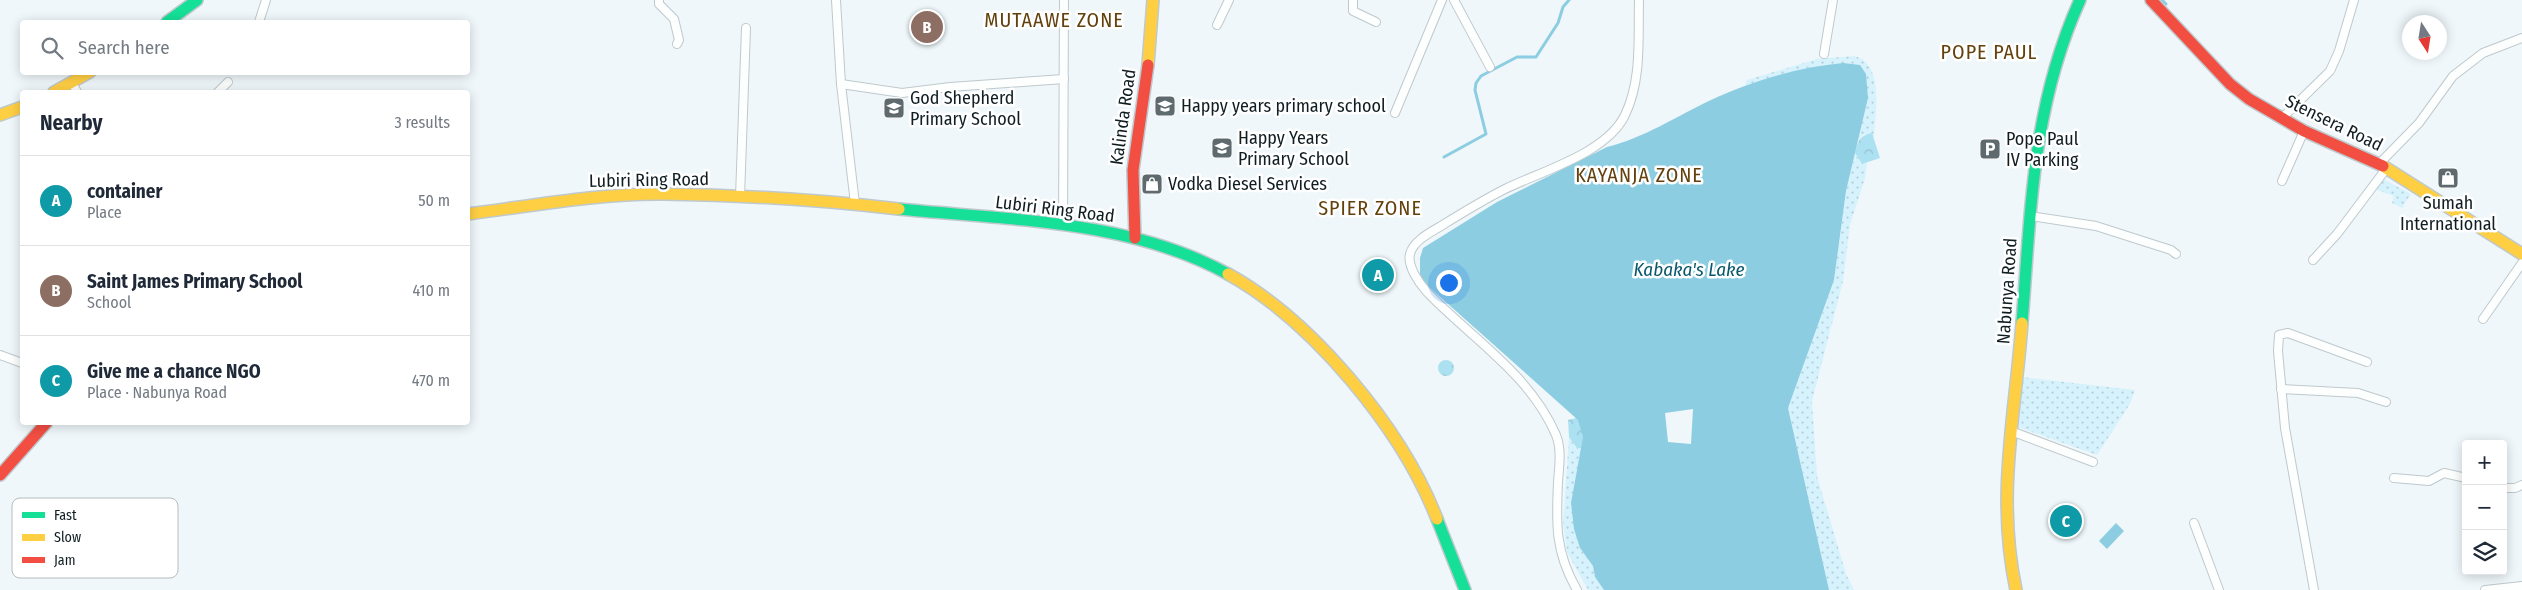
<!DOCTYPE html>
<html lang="en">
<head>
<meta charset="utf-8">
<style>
	:root { --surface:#fff; --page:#f2f2f3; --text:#1f2937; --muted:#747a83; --line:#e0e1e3; --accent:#5e6a6e }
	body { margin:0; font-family:"Fira Sans Condensed",sans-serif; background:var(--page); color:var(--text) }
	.controls { position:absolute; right:15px; bottom:15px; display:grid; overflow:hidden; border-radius:5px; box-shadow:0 2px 12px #0003 }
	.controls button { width:45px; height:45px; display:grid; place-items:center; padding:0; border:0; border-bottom:1px solid var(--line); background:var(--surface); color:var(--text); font:25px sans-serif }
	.compass { position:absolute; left:2402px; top:15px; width:45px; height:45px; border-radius:50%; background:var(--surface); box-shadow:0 2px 12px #0003; rotate:168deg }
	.you { position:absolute; left:1448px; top:282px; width:18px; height:18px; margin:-12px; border:4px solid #fff; border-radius:50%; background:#1a73e8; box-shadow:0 0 0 8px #1a73e833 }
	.badge { display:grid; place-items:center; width:32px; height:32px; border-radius:50%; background:var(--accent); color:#fff; font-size:16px; font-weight:700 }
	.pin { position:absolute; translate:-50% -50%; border:2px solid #fff; box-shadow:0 1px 5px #0006 }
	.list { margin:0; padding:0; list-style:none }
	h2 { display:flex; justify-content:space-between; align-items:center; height:65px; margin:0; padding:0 20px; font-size:21px }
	h2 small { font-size:16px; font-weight:400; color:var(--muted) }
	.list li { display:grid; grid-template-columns:32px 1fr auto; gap:15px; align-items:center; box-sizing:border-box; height:90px; padding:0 20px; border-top:1px solid var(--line) }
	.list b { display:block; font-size:19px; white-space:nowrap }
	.list p { margin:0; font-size:16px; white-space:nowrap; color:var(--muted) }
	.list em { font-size:16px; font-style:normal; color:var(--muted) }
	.icon { flex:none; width:28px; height:28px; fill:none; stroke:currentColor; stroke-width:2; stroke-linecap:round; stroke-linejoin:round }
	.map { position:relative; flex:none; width:2522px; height:590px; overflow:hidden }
	.search { position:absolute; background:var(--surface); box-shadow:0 2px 12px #0003; left:20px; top:20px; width:450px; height:55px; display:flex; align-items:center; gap:12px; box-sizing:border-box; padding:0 18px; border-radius:5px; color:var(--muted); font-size:19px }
	.panel { position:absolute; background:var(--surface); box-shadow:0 2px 12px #0003; left:20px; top:90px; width:450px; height:335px; border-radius:5px }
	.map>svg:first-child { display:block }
</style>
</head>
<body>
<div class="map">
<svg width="2522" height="590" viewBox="0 0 2522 590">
	<defs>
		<pattern id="grass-dots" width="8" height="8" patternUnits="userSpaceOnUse" patternTransform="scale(1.25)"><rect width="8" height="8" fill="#d6f2fc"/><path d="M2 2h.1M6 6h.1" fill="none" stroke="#b7cfd8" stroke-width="1.8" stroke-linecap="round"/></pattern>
		<pattern id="forest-crowns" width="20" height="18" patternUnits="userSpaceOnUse" patternTransform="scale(1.25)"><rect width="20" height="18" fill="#ace1f2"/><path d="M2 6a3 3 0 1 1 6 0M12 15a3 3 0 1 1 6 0" fill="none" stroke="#93c1cf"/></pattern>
	</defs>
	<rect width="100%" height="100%" fill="#eff7fa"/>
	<g fill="url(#grass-dots)">
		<path d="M1854,56c31,7 21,58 20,82l-2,-4 -9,1 -5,5 10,-42 -43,-33 -80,21 2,-6 70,-21z"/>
		<path d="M1855,153l6,10 6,-1 -2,16 -15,47 -7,56 -31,120 5,75 29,98 8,16h-25l-41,-182 46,-128 12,-89z"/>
		<path d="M2383,179l28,15 -9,14 -10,-5 2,-7 -17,-6z"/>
		<path d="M2022,377l113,13 -5,14 -33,51 -79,-28z"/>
		<path d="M1569,437l8,11h4l-1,100 13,18 2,11 9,13h-16l-21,-38 -4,-28z"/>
	</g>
	<g fill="url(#forest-crowns)">
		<path d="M1872,133l8,25 -18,6 -7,-11c3,-12 4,-17 17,-20z"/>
		<circle cx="1446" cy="368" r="8"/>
		<path d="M1585,416l2,32h-10l-8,-11 -1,-17z"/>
	</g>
	<g fill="#8ccde2" fill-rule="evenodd">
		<path d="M1843,63l17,2 6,9 2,24 -22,93 -12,89 -46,128 41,182h-225l-9,-13 -2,-11 -13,-18 -6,-19 -3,-26 12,-66 -5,-17 -158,-141v-21l3,-10 74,-46 110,-55c37,-9 70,-31 104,-47 41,-19 88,-33 132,-37zM1693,409l-2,35 -23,-2 -3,-29z"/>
		<path d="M2116,523l8,8 -17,18 -8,-8z"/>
	</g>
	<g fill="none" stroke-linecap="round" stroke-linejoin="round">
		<g stroke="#8ccde2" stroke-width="3">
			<path d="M2162,0l4,4"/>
			<path d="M1444,157l42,-23 -11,-44 1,-7 5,-7 36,-19h19l22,-34 5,-16 6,-7"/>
		</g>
		<g stroke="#bfc9cd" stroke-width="10">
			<g id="street">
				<path d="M659,0v4l15,15 5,21 -2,4"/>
				<path d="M836,0l5,84 14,120"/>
				<path d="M1353,0v11l23,11"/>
				<path d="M1454,0l36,67"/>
				<path d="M259,22l7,-22"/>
				<path d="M1217,25l12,-25"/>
				<path d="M1824,54l9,-54"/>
				<path d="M72,83l5,9"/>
				<path d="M841,84l61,9 48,-6 114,-8"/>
				<path d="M218,92l10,-10"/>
				<path d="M1395,113l47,-113"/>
				<path d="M2282,118l48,-47 9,-20 15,-51"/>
				<path d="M2379,164l40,-41 34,-47 30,-23 39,-15"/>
				<path d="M2282,181l22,-50"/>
				<path d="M740,197l6,-169"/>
				<path d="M2030,216l66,10 75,24 5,4"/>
				<path d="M1063,226l1,-226"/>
				<path d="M2313,260l24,-26 49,-65"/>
				<path d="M2483,319l39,-56"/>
				<path d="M0,355l22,8"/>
				<path d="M2281,389l77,4 28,9"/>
				<path d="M2011,431l82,31"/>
				<path d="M2394,478l35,3 15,-8 22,5"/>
				<path d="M2503,488h12l7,-3"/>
				<path d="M2194,523l25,67"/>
				<path d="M1577,590c-22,-38 -21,-66 -19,-108 1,-15 4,-32 -2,-47 -26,-61 -85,-97 -129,-143 -8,-9 -20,-26 -17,-38 3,-13 21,-22 31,-28 21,-13 42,-26 64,-37 37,-18 102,-36 120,-74 17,-35 13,-77 14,-115"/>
				<path d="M2314,590l-29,-162 -7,-77 1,-16 9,-2 79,29"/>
				<path d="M2485,590l37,-4"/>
			</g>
		</g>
		<g stroke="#bfc9cd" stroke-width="14">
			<g id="fast">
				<path d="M167,22l30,-22"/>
				<path d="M899,209c110,11 231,11 329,65"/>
				<path d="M2022,323c9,-114 10,-217 58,-323"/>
				<path d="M1437,519l28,71"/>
			</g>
		</g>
		<g stroke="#bfc9cd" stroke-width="14">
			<g id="slow">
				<path d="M1148,65l5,-65"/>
				<path d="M54,92l36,-20"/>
				<path d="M0,115l22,-8"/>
				<path d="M2383,166l139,88"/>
				<path d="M468,214c63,-8 133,-21 196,-20 78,1 158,6 235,15"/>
				<path d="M1228,274c85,47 174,155 209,245"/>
				<path d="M2016,590c-20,-95 -1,-173 6,-267"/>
			</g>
		</g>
		<g stroke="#bfc9cd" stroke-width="14">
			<g id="jam">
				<path d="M2151,0l79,84 19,15 55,32 79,35"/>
				<path d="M1135,238l-2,-68 15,-105"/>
				<path d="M0,475l47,-53"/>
			</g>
		</g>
		<use href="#street" stroke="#fdfefe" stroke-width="8"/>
		<use href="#fast" stroke="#16e098" stroke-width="11"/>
		<use href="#slow" stroke="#ffcf43" stroke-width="11"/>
		<use href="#jam" stroke="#f24e42" stroke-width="11"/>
	</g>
	<defs>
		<g id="school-square" transform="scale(1.125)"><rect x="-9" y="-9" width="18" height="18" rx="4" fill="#5e6a6e" stroke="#fff"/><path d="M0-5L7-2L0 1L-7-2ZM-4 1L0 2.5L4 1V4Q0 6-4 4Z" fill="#fff"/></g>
		<g id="parking-square" transform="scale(1.125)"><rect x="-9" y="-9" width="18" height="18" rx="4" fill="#5e6a6e" stroke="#fff"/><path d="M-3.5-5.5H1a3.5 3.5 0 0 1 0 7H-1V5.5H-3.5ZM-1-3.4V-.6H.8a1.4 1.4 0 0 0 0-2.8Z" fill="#fff"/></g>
		<g id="shop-square" transform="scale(1.125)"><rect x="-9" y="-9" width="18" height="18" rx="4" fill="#5e6a6e" stroke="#fff"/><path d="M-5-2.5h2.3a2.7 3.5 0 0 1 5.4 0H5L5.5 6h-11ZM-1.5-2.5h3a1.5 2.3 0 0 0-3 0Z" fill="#fff"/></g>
	</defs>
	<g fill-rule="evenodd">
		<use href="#school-square" x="1165" y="106"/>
		<use href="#school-square" x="894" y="108"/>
		<use href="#school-square" x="1222" y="148"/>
		<use href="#parking-square" x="1990" y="149"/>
		<use href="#shop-square" x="2448" y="178"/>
		<use href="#shop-square" x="1152" y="184"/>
	</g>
	<g text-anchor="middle" stroke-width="5" stroke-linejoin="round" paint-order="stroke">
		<g font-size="18" fill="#101e22" stroke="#fff" text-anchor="start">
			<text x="910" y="104">God Shepherd<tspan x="910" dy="21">Primary School</tspan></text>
			<text x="1181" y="112">Happy years primary school</text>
			<text x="1238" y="144">Happy Years<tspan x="1238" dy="21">Primary School</tspan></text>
			<text x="2006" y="145">Pope Paul<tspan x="2006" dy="21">IV Parking</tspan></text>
			<text x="1168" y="190">Vodka Diesel Services</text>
			<text x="2448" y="209" text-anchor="middle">Sumah<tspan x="2448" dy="21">International</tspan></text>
		</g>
		<g font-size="18" fill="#101e22" stroke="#fff">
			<text transform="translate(1123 117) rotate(-82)" y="6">Kalinda Road</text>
			<text transform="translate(2334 123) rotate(26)" y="6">Stensera Road</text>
			<text transform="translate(649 180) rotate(-1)" y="6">Lubiri Ring Road</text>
			<text transform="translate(1055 209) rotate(7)" y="6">Lubiri Ring Road</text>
			<text transform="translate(2007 291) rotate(-86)" y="6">Nabunya Road</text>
		</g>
		<g font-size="19" font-style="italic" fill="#09576b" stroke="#fff">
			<text x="1689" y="276">Kabaka's Lake</text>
		</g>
		<g font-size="20" letter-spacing="1" fill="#63400c" stroke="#fff">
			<text x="1054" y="27">MUTAAWE ZONE</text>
			<text x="1989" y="59">POPE PAUL</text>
			<text x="1639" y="182">KAYANJA ZONE</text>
			<text x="1370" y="215">SPIER ZONE</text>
		</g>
	</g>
	<rect x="12" y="498" width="166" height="80" rx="8" fill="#fff" stroke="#b7bcbd" stroke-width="1"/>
	<rect x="22" y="512" width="23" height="6" fill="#16e098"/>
	<rect x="22" y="534" width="23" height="7" fill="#ffcf43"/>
	<rect x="22" y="557" width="23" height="6" fill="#f24e42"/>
	<g font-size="14" fill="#101e22">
		<text x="54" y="520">Fast</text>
		<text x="54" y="542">Slow</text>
		<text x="54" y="565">Jam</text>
	</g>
</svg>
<div class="controls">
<button>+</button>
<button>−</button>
<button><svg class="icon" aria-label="layers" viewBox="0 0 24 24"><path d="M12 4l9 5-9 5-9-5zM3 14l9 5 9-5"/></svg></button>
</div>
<svg class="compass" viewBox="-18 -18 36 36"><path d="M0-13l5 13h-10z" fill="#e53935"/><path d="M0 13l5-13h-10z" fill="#747a83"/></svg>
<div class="you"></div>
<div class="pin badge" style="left:1378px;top:275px;background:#0f9aa8">A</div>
<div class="pin badge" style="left:927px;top:27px;background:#8d6e63">B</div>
<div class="pin badge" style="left:2066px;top:521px;background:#0f9aa8">C</div>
<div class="search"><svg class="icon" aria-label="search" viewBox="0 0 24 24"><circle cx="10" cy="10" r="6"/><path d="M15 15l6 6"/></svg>Search here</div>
<section class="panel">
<h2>Nearby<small>3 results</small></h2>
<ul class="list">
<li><span class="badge" style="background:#0f9aa8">A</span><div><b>container</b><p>Place</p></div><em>50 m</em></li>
<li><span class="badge" style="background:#8d6e63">B</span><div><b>Saint James Primary School</b><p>School</p></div><em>410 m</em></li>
<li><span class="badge" style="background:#0f9aa8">C</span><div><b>Give me a chance NGO</b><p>Place · Nabunya Road</p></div><em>470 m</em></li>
</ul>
</section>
</div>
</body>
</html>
